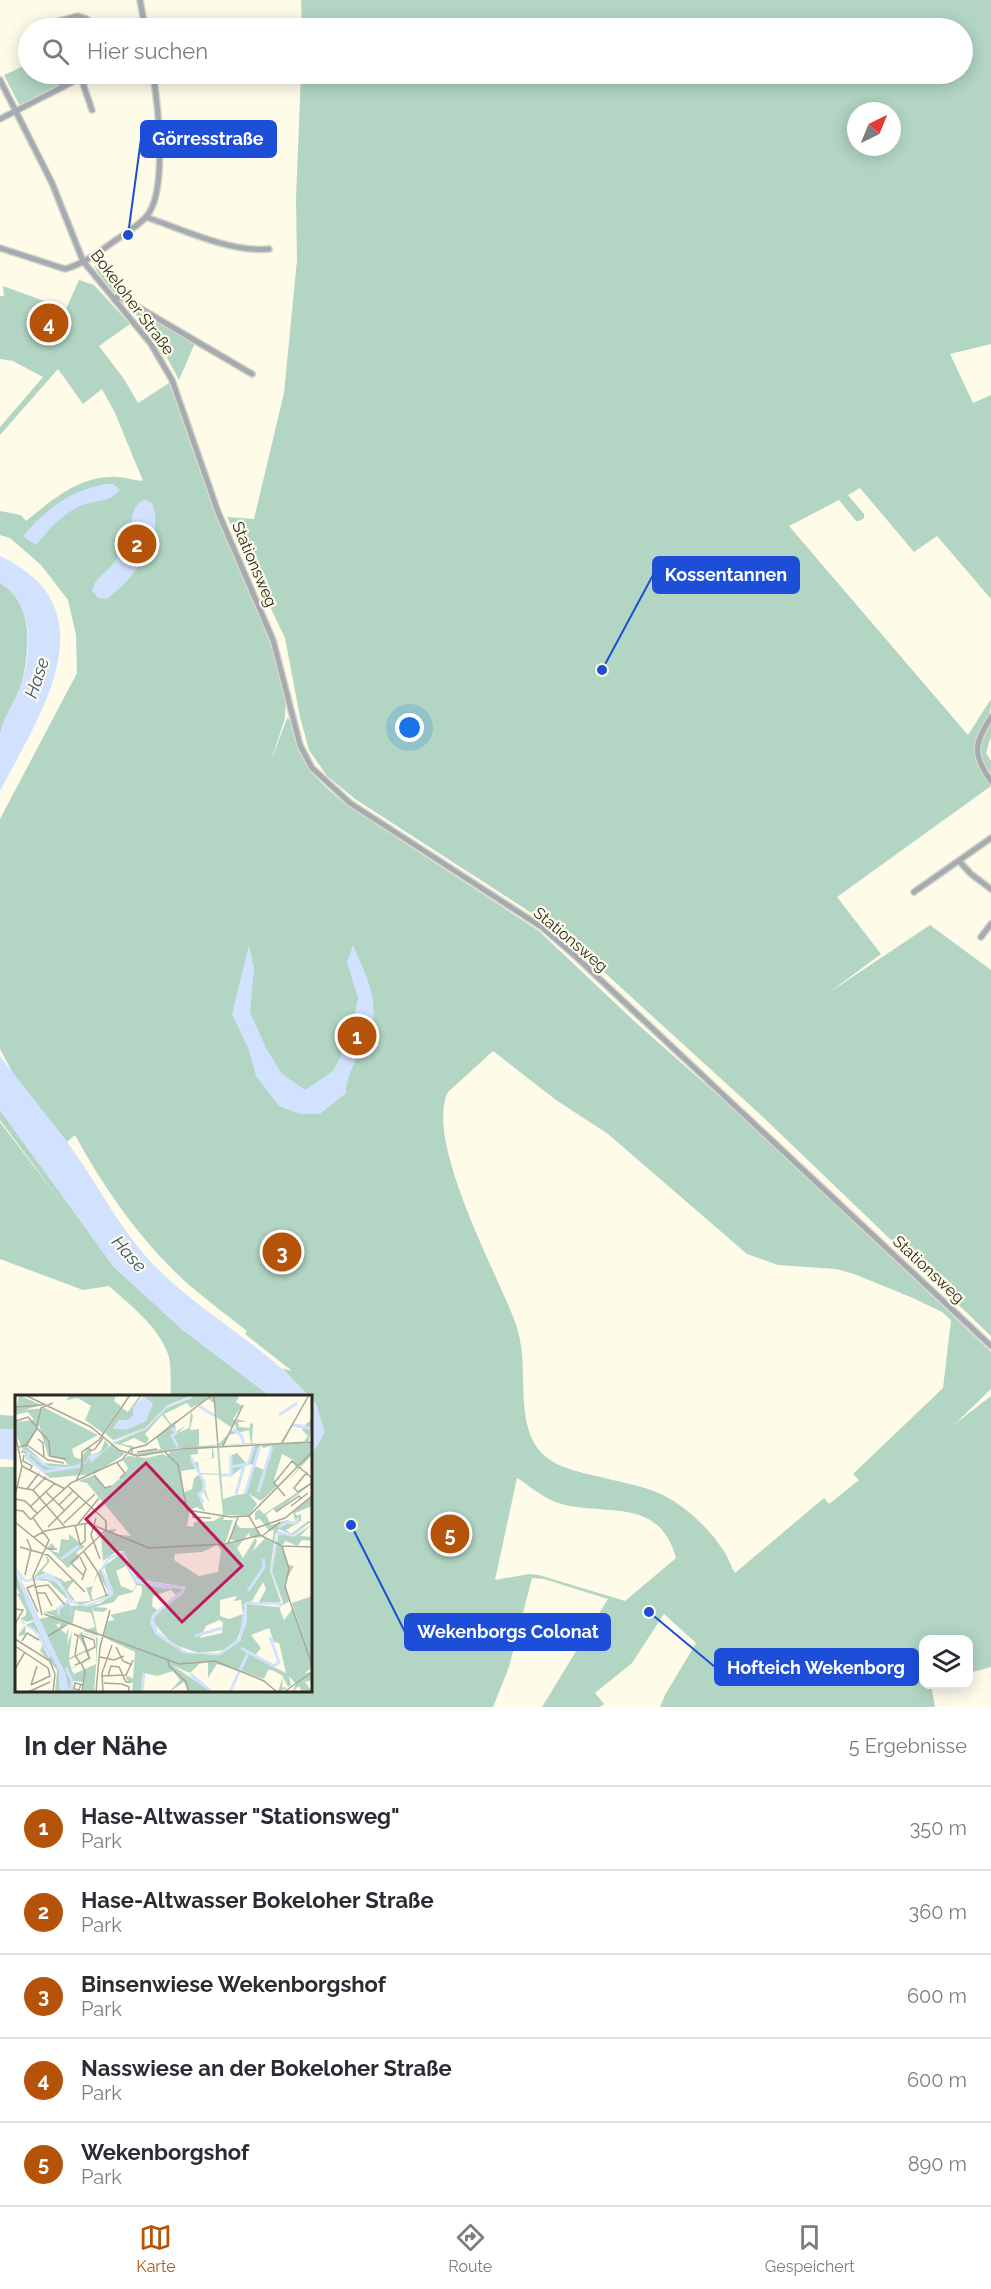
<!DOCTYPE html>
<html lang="de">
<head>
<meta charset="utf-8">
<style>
	:root { --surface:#fff; --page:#f2f2f3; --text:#2b2b33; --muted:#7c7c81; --line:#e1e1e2; --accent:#b45309 }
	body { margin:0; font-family:Raleway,sans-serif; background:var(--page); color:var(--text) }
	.controls { position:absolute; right:18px; bottom:18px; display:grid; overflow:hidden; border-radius:12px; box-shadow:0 3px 15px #0003 }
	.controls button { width:54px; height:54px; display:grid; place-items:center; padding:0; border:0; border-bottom:2px solid var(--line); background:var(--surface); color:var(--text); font:30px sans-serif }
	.compass { position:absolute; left:847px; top:102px; width:54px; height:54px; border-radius:50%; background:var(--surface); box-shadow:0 3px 15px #0003; rotate:43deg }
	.you { position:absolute; left:410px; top:728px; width:21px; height:21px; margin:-15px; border:4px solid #fff; border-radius:50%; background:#1a73e8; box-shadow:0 0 0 9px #1a73e833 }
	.badge { display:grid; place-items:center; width:39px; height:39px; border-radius:50%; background:var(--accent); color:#fff; font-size:20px; font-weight:700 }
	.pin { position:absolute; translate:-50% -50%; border:3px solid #fff; box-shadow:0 2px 6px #0006 }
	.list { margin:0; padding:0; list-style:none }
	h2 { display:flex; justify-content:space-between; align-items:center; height:78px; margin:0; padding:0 24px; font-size:26px }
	h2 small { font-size:20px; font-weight:400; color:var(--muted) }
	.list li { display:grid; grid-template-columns:39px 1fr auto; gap:18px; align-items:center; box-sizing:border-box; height:84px; padding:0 24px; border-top:2px solid var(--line) }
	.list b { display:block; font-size:22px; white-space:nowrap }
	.list p { margin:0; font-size:20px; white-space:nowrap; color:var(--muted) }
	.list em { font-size:20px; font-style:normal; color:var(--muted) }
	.icon { flex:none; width:33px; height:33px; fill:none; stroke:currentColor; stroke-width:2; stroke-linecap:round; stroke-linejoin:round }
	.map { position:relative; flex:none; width:991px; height:1707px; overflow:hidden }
	.search { position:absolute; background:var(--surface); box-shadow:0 3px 15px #0003; left:18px; right:18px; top:18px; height:66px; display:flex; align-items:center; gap:15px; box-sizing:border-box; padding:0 21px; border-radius:33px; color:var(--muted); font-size:22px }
	.sheet { height:498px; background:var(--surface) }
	nav { display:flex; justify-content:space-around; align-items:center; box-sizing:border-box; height:84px; border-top:2px solid var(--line); background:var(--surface); font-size:16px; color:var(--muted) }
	nav a { display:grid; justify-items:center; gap:3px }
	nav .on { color:var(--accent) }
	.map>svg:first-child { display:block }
</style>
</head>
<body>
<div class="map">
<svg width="991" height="1707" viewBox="0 0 991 1707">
	<rect width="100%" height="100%" fill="#fefbe9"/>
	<g fill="#b2d6c3" fill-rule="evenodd">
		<path d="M301,0h690v344l-41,10 23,49 18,-8v204l-54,-63 -23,16 -54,-64 -12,7 16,19v4l-5,3h-3l-17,-21 -50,26 179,209 23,-36c0,15 -2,17 -10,30 -13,22 -1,39 10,57l-154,111 44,57 -54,40 103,-69 61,45v366l-226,-217 -184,-168 -34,-28 -192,-124 -28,-23 -18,-26 -9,-33 -15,-79 -58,-121 27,2 30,-126 13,-133 -1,-61 5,-125h661v-46h-660zM856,111h36v36h-36z"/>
		<path d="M28,64v10h24l6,12 -38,20 -16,-31z"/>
		<path d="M94,265l33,35 68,43 -16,37c-10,-19 -21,-40 -35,-57 -12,-14 -44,-42 -50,-58z"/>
		<path d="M79,280l15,5 36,39 -31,22 25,33 14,24 31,-20 46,131 54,125 17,55 -1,24 -15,46 17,-46 3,2c9,45 24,58 58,86l191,125 94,89 123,109 235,223v37l-36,35 36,-28v271l-22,6 -1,-33h-44v44l7,1 4,22h-275l5,-12 31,-52 -32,-29 -32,49 -37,30 9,11 -4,3h-58l66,-108 -64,-20 -12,-1 -23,89 -16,40h-493v-240h16v223h294l1,-237 7,-8 -2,-41 -34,-36 10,3 -47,-37 2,-3c-19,-15 -39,-30 -58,-46 -47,-42 -84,-95 -114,-150l-8,7 -52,-65 -15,-28v-230l77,-146 -1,-38 -8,-35 -27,-35 -31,-27 -10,-3v-24l21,4 5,6c25,-20 50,-43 84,-44 10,-1 22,3 33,4l-28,-68 -13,-24 -19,15 -25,-35 -58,66v-8l43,-50 -30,-16 -13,-2v-63h4l-1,-10 63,23zM493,1051l63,49 52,34 139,120 31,11 58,4 18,5 59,24 29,14 9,8 -8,68 -90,86 6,6 -30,24 -5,-6 -89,75c-4,-6 -6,-14 -10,-20 -12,-20 -34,-42 -55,-54 -19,-12 -47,-16 -69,-22 -18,-4 -40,-8 -55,-20 -28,-22 -21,-71 -24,-103 -1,-11 -4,-25 -8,-35 -19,-49 -90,-180 -66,-227zM517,1478c16,10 29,23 48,27 47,10 95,-6 111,53l-51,43 -86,-26 -10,-1 -34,6z"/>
		<path d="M0,583c34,19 30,66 22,99 -5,17 -15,35 -22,52z"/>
		<path d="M991,720v16l-5,17 5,8v12c-17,-21 -14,-32 0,-53z"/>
		<path d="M0,1110l114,157 69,63 87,66h-99c-1,-13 1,-30 -3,-42 -10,-28 -38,-49 -59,-68l-26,4 -83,-31v-137l67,88 -67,-90z"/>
		<path d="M0,1415l16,1v14l-16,-1z"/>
	</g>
	<g fill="#d2e2fe">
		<path d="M106,484h7l7,6c-11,14 -27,9 -42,17 -18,9 -30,24 -42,38l-13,-9c23,-27 48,-46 83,-52z"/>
		<path d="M146,500l6,3c14,37 -18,75 -45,96l-9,-1 -6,-8c4,-13 12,-16 21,-26 8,-10 14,-22 20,-34 -3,-12 -1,-20 8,-29z"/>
		<path d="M0,556c113,53 40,158 0,235 0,-18 0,-38 0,-56 2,-17 16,-34 21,-51 11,-32 13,-82 -21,-101z"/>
		<path d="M249,945l5,23 -4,44 16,36 16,26 23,16 28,-19 17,-33 8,-40 -11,-36 6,-17c12,29 29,57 16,89 -8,21 -22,35 -23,59l-26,21h-20l-21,-8 -23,-30 -7,-26 -17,-36z"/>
		<path d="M0,1056c22,29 45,57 67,86 33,44 55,94 96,132 46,44 104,74 146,122h-39l-87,-66 -69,-63 -114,-157z"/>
		<path d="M311,1398l5,6 9,28 -7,13 -7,8z"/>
		<path d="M0,1429l16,1v30l-16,-1z"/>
	</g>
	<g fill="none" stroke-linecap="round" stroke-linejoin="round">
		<g stroke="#d8d5c5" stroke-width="8">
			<g id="minor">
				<path d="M140,0l5,28"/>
				<path d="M39,28l4,-3 35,-9 9,3 4,9"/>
				<path d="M55,74l8,13"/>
				<path d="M81,78l11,32"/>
				<path d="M0,80l52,103 31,78 68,83 21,36 46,132 55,128 27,105 12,23 38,35 193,125 30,26 418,392"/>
				<path d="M0,119l88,-45"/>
				<path d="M159,133l102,-1 10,-5"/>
				<path d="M146,217c35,12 86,36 123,32"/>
				<path d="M0,248l65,21c18,-5 33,-16 48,-27 10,-7 24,-15 33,-25 22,-24 12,-112 7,-143"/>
				<path d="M114,299l3,-2 9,3 126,74"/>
				<path d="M991,717c-17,27 -19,37 0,64"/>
				<path d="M959,861l12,13 20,15"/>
				<path d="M914,892l77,-54"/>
				<path d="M981,937l10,-13"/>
			</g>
		</g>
		<use href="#minor" stroke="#a5abb3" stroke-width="5"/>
	</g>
	<g text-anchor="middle" stroke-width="4.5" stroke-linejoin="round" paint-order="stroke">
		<g font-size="16" fill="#2b2921" stroke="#fefbe9">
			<text transform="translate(133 302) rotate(53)" y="6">Bokeloher Straße</text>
			<text transform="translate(255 564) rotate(67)" y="6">Stationsweg</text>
			<text transform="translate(571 939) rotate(40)" y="6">Stationsweg</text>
			<text transform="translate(929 1269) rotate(43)" y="6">Stationsweg</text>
		</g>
		<g font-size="18" font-style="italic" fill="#385280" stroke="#fefbe9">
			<text transform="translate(37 678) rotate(-72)" y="6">Hase</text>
			<text transform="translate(129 1254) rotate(48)" y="6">Hase</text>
		</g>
	</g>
	<g transform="translate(15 1395)">
		<rect width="297" height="297" fill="#fefbe9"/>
		<path d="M4,0l22,10 -17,5 21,-2 53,27 -26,14 2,8 6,2 8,-11 4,7 9,-4 4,-11 4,6 -6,6 -11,4 1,4 19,-16 13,10 -31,20 -44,4 -24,-19 -1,-6h-5l3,-4 -8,-16v-11l19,-2 -6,-8 -13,3zM24,30l9,31 16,4 4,5 -24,-2 -17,-16zM55,0h46l-2,6 7,5 -18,27 -18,-13 6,-14 -13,-8 -12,2zM125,0h54l-26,10 -23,23 -32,12 -8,-7 17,-25 6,4zM127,1l10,7 -6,18 -33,8 6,-9 8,1 6,-5v-8zM181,0h44l-4,7 6,4 -9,13 4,2 5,-10 -4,8 9,3h-9l1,5 11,1v-5l3,1 -1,19 29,-1 15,-25 -3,7 12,1 7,-6 -3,22 -26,1 21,-1 4,-5 -6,-6 3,-5h-12l-11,17 -69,4 1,12 -16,3 14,-3v-10l-14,1v5l-8,1 4,7h4l2,11 19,1 -2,-27 95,-5v13l-23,25 18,-23 -46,44 -12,-7 8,10 -8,12 -24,-1 -2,5h10l-8,24 13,-2 -8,-3 6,-16 4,5h16l4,8 12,6 2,-12 -5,1 -9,-12 -5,1v-7l4,-4 5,5 48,-31 -36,29 -3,-3 -7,6 5,10 16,-5 9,3 -3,-11 19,-16v10l-17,7 2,3 4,-2v7l-15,9 5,4 17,-13h4l-20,14 -13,-6 -4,6 -5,36 11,31h-22l7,-13 -3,-7 -11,19 -8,3v17l-7,19 -13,10 -25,3 -27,-9 -19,-22 1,-5 32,-30 -49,-8 -13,-28h-7l-14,10 -2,-23 6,-8 10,-1 -5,5 19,2 -44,-53 -9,-2 17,-6 10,12h5l15,-13 3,-6 -5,-8 5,-4 19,2 16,-4 4,2 4,-5 25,-3h-19l-32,8 -15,-2 1,-6 -18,-5 33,-14 21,-21zM193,4l7,5 1,13 16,11 3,-4 2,8 -6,-1 -13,14 -19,1v-17l-9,1 3,-14 -2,-5 -2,17 -11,5 8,-8 -10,7 -1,-9 14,-10 -18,11 -7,-10 23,-11 4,5zM147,20l8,10 -14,12 5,12 -28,5v-8l-12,-2 13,-6 12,6 3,-5 -4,-5zM234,35l2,13 -27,2 5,-10zM246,50l2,3 9,-2 -7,24 -11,-4zM238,51l-6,18 -10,-11 -7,3 1,20 13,-10 -8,29 -13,4 -4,-52zM267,59l11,6 3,8 -19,18 -3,-6zM239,69l-10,30 -7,1 8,-30zM181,74l4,5 19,1 4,40 -9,6 -20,1 -1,5 -6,-1 3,-16 7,-3 8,5 -6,-18 5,-2 6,12 -10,-30 -6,4 -2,11 -8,3 -3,-21zM234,138l1,5 16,-1 -13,14 4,-10 -2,-3 -12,20 -6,-10zM202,150l4,5 -3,22 -19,4 -25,-16 1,-6 27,-2zM222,201l-3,5 7,-1 2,14 -14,5 -9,-3v-16zM204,225l4,2 -1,11 -22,5 6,-12zM297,129l-12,12 12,1v4l-10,-1 -5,6 -11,-5 -5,5 8,19 5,1 -9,16 5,19 -11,6 5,13 9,-12 19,59 -7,6 7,-1v8l-7,2 7,10h-10l-3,-6 -7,6 4,-8 -7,-8 2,9 -3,2 -5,-10 -1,10 5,1 -9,4 5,-16 -11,-6h-4l-4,9 -47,-15 -9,14v-16l-9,2 -9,9 -18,-8 40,27h-24l-4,-10 -15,10 11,-12 -7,-9 -16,5 -13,-3 -2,19h-10l1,-9 -6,-3 -1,-5 7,4 2,-27 -32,-15 5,-16 7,-1 -5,-5 26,-6 6,-17v-6l-5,-1 -4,7 -15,4 -4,6 -19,5 13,1 -4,4 -10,-1 -2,-4 6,29 -15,-5 12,-4 -4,-14 -16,-3 -2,13 -13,5v-5l-4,2 10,9 3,-7 -2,18 5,-14 -3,27 17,-8 -8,-14 3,-4 17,6 -4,54 -11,-1 1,-9 -11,-1 1,11h-5l-4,-19 -27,-54 16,-3 -10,-4 11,-2 13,-10 -20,-19 -14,-1 10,-2 12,4 10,12 4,12 29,-2 14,-10 -9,-28 17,-12 15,29 48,6 -32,26 3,19 29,19 36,2 20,-14 7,-20v-17l31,3 5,-4 -11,-32 7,-39 16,4zM111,171l10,19 -3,6 -12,-5 -5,-15zM156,195l5,5 -14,12 -5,3 -5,-4 1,-10zM254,233l5,14 5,1 7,30 -32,-16 7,-9 -10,-13zM67,238l14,5v26l-22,10 -3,-5 10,-5 -10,4 -2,-8 17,-8 3,7 -7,5 9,-5zM54,139l16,13 -9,5 4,5 -12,11 -21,-20 5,-5 3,4 -3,4 7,2 2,-14 8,1zM31,159l4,7 -8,10 19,8 4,3 10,-3 -8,11 9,12 15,-1 -5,-13 7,-2 7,-18 10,20 -1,8 -29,9 -8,-5 -20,-25 -6,-2 -13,5 14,-16zM82,177l12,21 -16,7 -2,-7zM0,176l19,49 -7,2 -7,-3 6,-4v-5l-9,-16 3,-1 -5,-7zM297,201v68l-20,-61zM4,224l6,4 -5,10 6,-8 8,-4 25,49 1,22h-5l2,-22 -17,-19 3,-7 -5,-10 -12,-9 -1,10 -7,1 6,-12z" fill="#b2d6c3" fill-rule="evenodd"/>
		<path d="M181,0l-6,4 -23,9 -21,21 -29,11 -26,23 -2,-6 -2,5 -17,6h-20l-8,-3 -15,-14 -12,-2 12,1 21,16 22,1 17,-6 1,-5 15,-4 13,-13 29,-11 22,-22zM129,1l9,8 -7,17 -20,9 -12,-2 5,-8 7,1 7,-5v-8zM297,126l-19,16 -15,-3 -6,37 10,34 -35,-1v17l-7,20 -20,14 -36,-2 -29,-19 -5,-11 2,-8 32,-27 -20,1 -28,-6 -15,-29 -12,6 -6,10 10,19 -2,8 -24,10 -16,-4 -1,22v-23l-11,-18 -12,-6 -21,4 -5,-3 44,94 4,19h-9l-1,-22 -32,-65 -12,-39 11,14 23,-7 11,8 13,21 13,3 23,-9 -8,-28 8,-12 15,-4 13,28 49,7 -2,6 -31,24 5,15 29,20 32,1 20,-15 6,-36h36l-11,-31 7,-41 15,5z" fill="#d2e2fe"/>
		<path fill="none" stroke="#d2e2fe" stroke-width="3" d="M184,11l16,10M264,20l18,-12M278,30l19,4M157,33l4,5 -4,3 6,11M218,34l8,6 3,9M13,57v6l16,14 36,-6M176,63l13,24v8l-5,4 4,9M216,72l17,-3 6,-18M250,74l7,-22M206,80h10v-19M243,97l7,-22M221,99l8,-28M230,99l15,-48M264,132l8,-5 10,1 1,-5M46,164l18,-13M233,196l16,-24 -1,-8M44,220l-1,-6 10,-7M14,231l9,8 12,23M180,241l27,-8M226,253l33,18 5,-4 -9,-25M51,273l6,13 -1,11M225,275l8,-17M175,279l22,18M127,297l2,-19M215,297l9,-20"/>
		<path fill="none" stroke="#aaa799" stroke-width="1.5" d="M10,0l66,32 28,23 18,6 43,-7 132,-7M199,0l4,51M0,12l28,-2M1,26l12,-4 8,9M22,33l12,13 1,15 16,3M0,39l7,32 43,23M23,44l5,4 1,14M267,48l27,-48M12,50l21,15 16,3M208,51l20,-41M4,52l7,-2 10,-15 5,-22 12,-5M74,52l1,4 5,-2 8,-11M122,57l20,-3M150,57l13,13 9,45 44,7 18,-1M9,60l-1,6 9,5 -2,4M102,68l8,10 -5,5M292,77l-13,16 4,4 14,-9M79,80l11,13 6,-2M61,86l6,-13v-16l17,-12 31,-45M53,91l38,35v9M1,92l17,3 32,37M12,94l12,-16M18,95l13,-13M31,97l19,19M0,101l7,-30M270,101l-11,-13 18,-22 20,17M0,104l10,2 13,13M44,110l14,-14M16,111l24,-23M276,111l17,-13M0,115l8,1 7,8M261,117l23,-16 2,3M234,121l11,19 22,11 7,23 -4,18 27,78M234,121l63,-64M177,122l19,1M18,123l16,22 -16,36 9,39M81,123l-5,17 9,24M15,125l41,-37 51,-23 9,-11 15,-4 66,-50M0,127l33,27h9M49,128l31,-29M63,129l21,-26M60,130l5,19M33,132l31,-31M241,133l29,-10 27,-22M247,141l18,-14M19,142l11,-6 43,-8 61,25 76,-4 36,-9M213,149l10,-27M65,150l5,-4v-17M267,151l30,1M5,152l28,8 37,37M69,157l13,19 10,25M65,162l6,12 -4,11M10,180l6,-26 -4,-10M68,180l-12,-12 35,-33M19,190l-7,3 11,24M19,192l14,-2 17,20M22,198h8l7,13M0,214l8,1 -8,14M29,219l135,50 36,-3 49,20 13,11M59,239l4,2 -3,19 5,8 -5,2M66,240l13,5 1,7 -9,5M33,241l18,-11M67,241l7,22 -8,5 4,8 -3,21M0,244l35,22 5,13 -2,18M7,246l5,-8 12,7M0,251l33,22 2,8 -19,9M101,252l7,14 9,4M85,262l14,3 10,-4M153,265l1,6 17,16 3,10M0,274l10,-17M86,281l25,-1 7,-15M93,281l3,-10 8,1 7,15h5M89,288l18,1 7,3v5M66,289l-2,6 -5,-1 1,-6 8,2M16,290l6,-19M13,297l22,-10M81,297l4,-45 10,-37M88,297l-1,-19 10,-28M269,297l28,-20"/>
		<path fill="#c2185b" fill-opacity="0.15" stroke="#c2185b" stroke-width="3" d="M131,68l96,103 -60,56 -96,-103z"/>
		<rect width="297" height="297" fill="none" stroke="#2b2921" stroke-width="3"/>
	</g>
	<path fill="none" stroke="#1d4ed8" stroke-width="2" d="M128 235L141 139M602 670L653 575M351 1525L405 1632M649 1612L715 1667"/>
	<g fill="#1d4ed8" stroke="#fefbe9" stroke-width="2">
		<circle cx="128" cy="235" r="6"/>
		<circle cx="602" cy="670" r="6"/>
		<circle cx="351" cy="1525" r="6"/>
		<circle cx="649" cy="1612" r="6"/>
	</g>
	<g fill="#1d4ed8" stroke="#1d4ed8" stroke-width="2">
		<rect x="141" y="121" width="135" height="36" rx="6"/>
		<rect x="653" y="557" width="146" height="36" rx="6"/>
		<rect x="405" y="1614" width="205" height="36" rx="6"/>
		<rect x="715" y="1649" width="203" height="36" rx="6"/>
	</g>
	<g font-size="18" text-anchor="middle" font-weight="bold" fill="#fff">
		<text x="208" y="145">Görresstraße</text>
		<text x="726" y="581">Kossentannen</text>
		<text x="508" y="1638">Wekenborgs Colonat</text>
		<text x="816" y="1674">Hofteich Wekenborg</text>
	</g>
</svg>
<div class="controls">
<button><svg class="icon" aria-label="layers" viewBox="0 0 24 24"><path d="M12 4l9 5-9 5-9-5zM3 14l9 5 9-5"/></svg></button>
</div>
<svg class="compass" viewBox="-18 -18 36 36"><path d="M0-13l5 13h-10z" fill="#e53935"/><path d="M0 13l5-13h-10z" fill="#7c7c81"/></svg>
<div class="you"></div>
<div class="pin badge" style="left:357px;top:1036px">1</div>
<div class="pin badge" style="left:137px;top:544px">2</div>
<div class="pin badge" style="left:282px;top:1252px">3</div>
<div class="pin badge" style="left:49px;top:323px">4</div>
<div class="pin badge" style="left:450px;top:1534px">5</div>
<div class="search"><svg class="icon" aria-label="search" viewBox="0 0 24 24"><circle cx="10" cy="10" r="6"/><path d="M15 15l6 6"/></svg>Hier suchen</div>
</div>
<section class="sheet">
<h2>In der Nähe<small>5 Ergebnisse</small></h2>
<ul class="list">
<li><span class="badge">1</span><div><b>Hase-Altwasser &quot;Stationsweg&quot;</b><p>Park</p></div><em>350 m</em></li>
<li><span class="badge">2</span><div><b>Hase-Altwasser Bokeloher Straße</b><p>Park</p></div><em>360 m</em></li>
<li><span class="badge">3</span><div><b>Binsenwiese Wekenborgshof</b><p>Park</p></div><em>600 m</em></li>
<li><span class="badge">4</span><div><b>Nasswiese an der Bokeloher Straße</b><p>Park</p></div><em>600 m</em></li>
<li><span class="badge">5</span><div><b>Wekenborgshof</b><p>Park</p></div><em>890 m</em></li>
</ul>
</section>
<nav>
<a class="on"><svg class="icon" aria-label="map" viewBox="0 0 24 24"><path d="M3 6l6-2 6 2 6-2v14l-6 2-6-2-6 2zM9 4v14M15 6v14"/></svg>Karte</a>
<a><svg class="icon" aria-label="directions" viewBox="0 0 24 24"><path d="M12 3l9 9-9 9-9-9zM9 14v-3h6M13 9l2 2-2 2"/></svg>Route</a>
<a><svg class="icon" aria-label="saved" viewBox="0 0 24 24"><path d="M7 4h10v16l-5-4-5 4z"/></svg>Gespeichert</a>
</nav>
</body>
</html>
